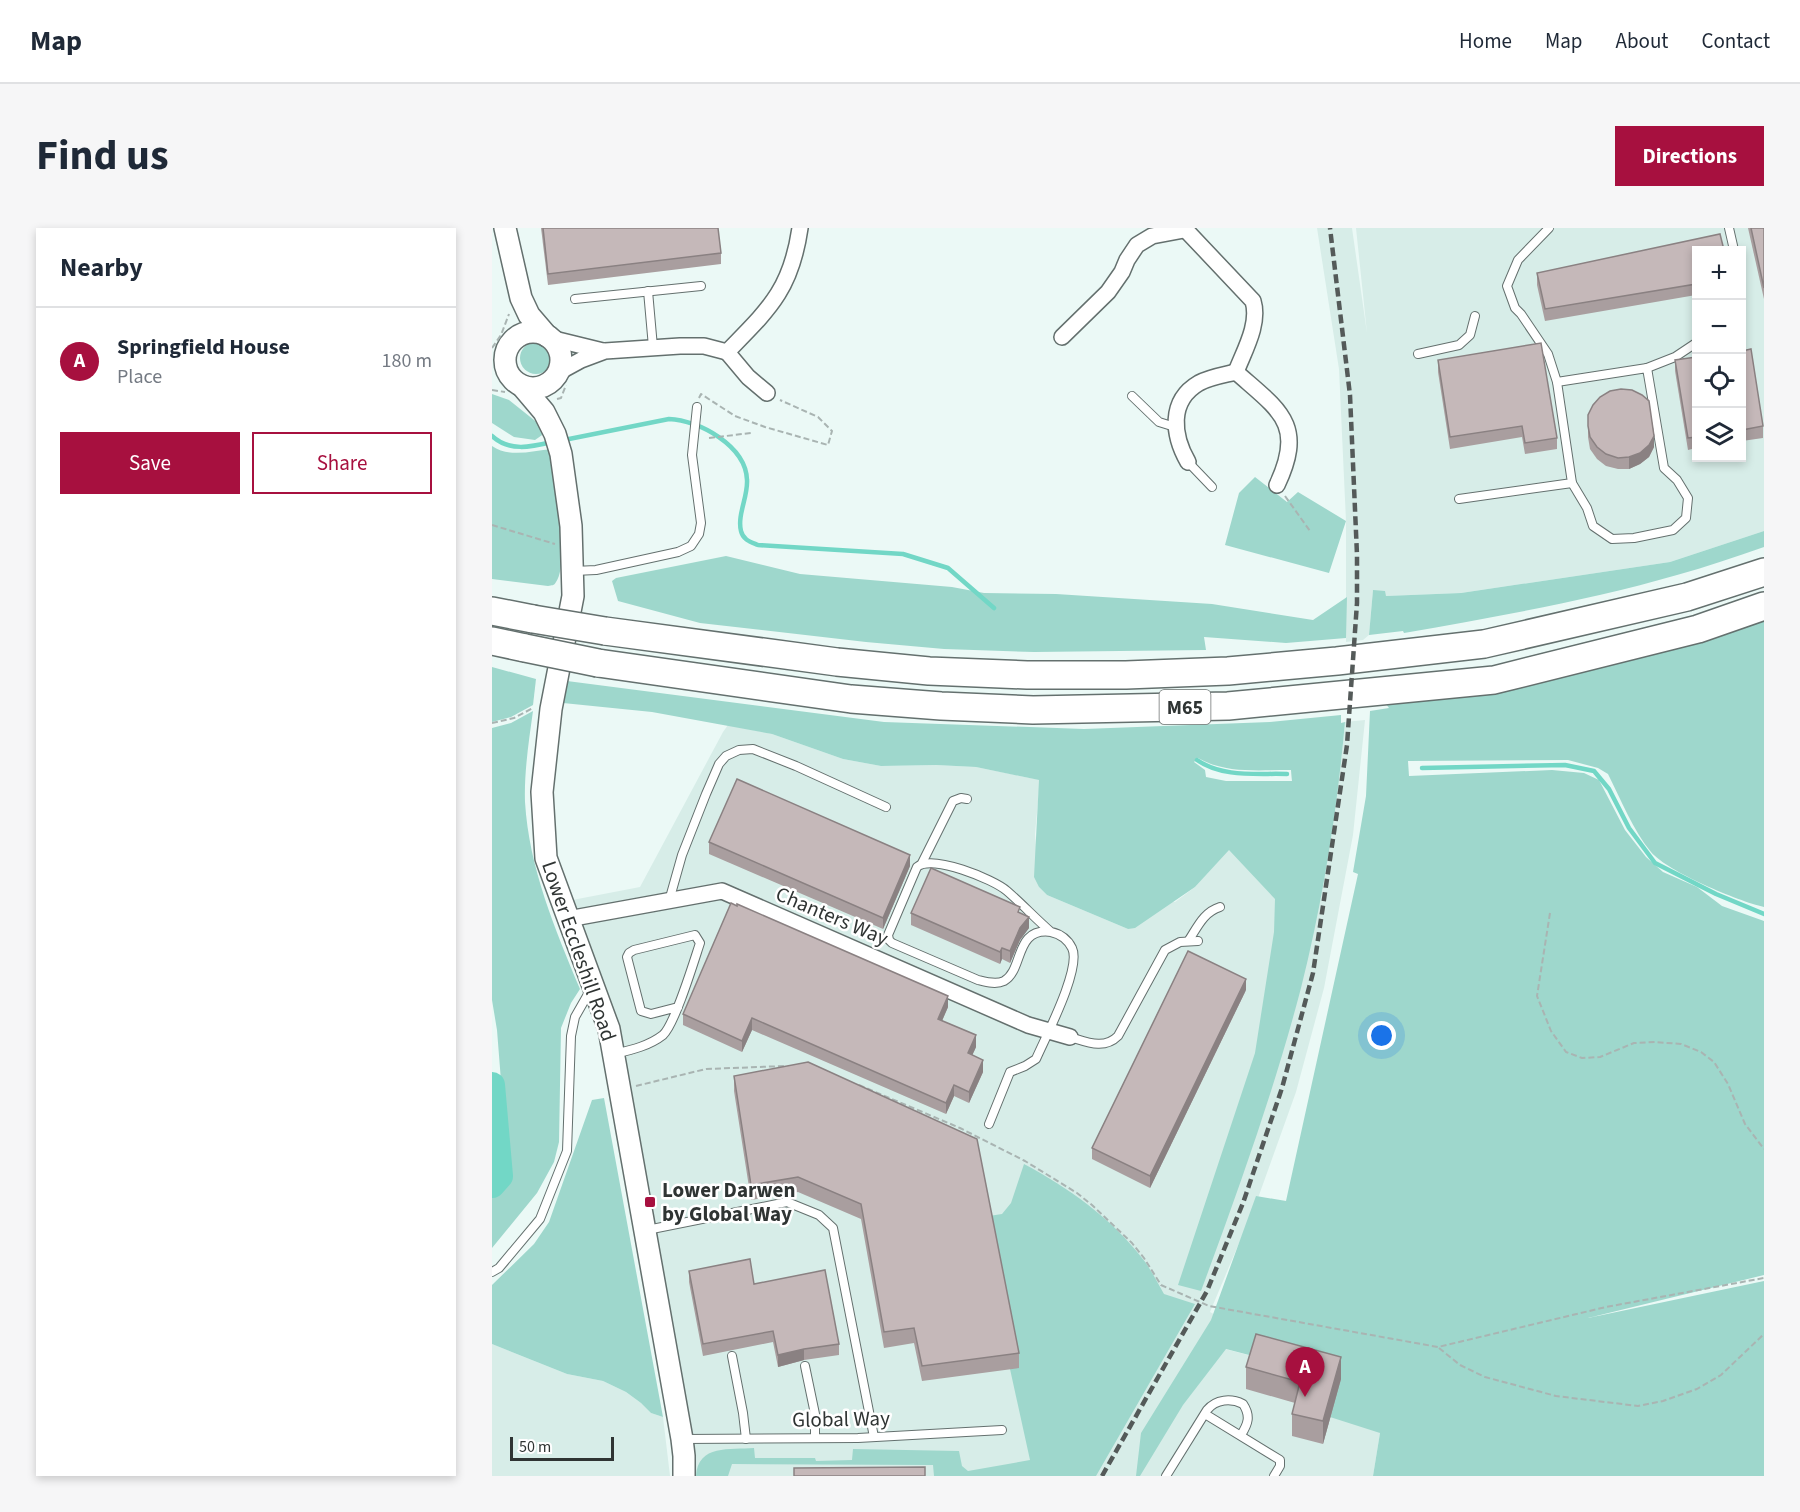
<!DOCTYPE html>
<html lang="en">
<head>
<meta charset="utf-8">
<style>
	:root { --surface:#fff; --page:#f6f6f7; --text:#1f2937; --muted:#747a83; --line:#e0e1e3; --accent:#a7103f }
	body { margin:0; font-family:"Source Sans 3",sans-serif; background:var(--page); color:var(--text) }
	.controls { position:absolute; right:18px; top:18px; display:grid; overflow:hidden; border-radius:0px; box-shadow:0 3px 9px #0003 }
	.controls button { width:54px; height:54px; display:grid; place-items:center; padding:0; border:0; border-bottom:2px solid var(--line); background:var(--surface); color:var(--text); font:30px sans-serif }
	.scale { position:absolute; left:18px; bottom:15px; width:104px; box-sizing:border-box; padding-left:6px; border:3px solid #2f3433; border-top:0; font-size:16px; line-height:21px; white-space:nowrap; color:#2f3433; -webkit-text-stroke:4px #fff; paint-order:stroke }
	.you { position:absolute; left:890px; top:808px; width:21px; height:21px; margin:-15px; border:4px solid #fff; border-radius:50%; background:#1a73e8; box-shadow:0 0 0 9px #1a73e833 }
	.badge { display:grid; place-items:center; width:39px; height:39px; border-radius:50%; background:var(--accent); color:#fff; font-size:20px; font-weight:700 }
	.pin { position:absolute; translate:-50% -50px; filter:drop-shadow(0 2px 3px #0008) }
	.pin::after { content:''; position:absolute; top:32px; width:21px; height:18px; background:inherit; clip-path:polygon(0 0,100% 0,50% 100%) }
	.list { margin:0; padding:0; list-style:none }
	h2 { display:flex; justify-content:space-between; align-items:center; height:78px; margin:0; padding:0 24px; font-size:26px }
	h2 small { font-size:20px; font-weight:400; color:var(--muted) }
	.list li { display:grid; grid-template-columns:39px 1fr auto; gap:18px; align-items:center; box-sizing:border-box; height:108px; padding:0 24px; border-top:2px solid var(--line) }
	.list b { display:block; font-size:22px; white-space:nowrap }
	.list p { margin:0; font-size:20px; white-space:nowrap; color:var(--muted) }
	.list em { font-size:20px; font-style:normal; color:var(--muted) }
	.actions { display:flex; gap:12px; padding:18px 24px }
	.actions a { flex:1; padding:14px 0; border:2px solid var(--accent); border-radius:0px; text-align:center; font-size:21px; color:var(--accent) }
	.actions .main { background:var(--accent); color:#fff }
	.icon { flex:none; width:33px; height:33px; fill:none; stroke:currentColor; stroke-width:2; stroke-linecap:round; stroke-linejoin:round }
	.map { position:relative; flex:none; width:1272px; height:1248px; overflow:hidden; border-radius:0px }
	header { display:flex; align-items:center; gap:36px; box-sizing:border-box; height:84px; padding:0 30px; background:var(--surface); border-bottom:2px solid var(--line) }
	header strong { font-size:28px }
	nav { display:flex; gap:33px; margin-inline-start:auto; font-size:21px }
	.intro { display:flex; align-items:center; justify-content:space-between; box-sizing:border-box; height:144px; padding:0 36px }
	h1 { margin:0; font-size:42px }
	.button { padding:15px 27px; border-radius:0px; background:var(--accent); color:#fff; font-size:21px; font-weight:700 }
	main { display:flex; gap:36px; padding:0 36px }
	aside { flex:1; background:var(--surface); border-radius:0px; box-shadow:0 3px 9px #0003 }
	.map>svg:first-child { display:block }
</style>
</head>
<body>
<header>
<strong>Map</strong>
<nav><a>Home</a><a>Map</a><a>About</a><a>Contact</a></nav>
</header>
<div class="intro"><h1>Find us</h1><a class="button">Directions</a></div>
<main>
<aside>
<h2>Nearby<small></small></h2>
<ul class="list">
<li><span class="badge">A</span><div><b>Springfield House</b><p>Place</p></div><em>180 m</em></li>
</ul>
<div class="actions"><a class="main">Save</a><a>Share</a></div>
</aside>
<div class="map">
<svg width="1272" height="1248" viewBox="0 0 1272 1248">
	<rect width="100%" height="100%" fill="#ebf9f6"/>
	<g fill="#d7ede8" fill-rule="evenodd">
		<path d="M825,0h35l15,105 -11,-105h408v303l-94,31 -209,31 -75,3 -13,-6 -4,45 -6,5 -17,2v-121l-7,-152zM1204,22h46v208h-46z"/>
		<path d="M873,492l-12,115 -29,153 -28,104 -38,106 -48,114 11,6 -37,85 41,-54 116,30 39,54 -7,43h-691l-73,-447 -47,-127 78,-15 83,-155 5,-7 44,9 71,25 38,7 55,-1 40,2 64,13 -5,54 4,53 8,8 81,34 42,-27h5l20,-15 34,-38 46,49 17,-116 -1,-12 50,-7 4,-41z"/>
		<path d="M0,1116l75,30 36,7 23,11 15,11 10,10 12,4 7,59h-178z"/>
	</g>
	<g fill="#9ed7cc" fill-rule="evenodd">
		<circle cx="44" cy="130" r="16"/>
		<path d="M0,166l17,6 35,28 1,5 -10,7 -21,-3 -22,-14z"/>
		<path d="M0,218c17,12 40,5 60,3 3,26 18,114 4,133 -2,4 -4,3 -8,4l-56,-7z"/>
		<path d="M763,249l32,25 11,-10 48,29 -17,52 -104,-28 14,-52z"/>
		<path d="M1272,303v16c-29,10 -58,20 -87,28 -90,26 -182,42 -273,58l-1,-2 -34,4 4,-45 12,1 1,5 75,-3 209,-31z"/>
		<path d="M234,328l74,18 152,13 32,6 72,1 156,10 101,16 34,-23 -1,41 -60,5 -82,-6 2,13 -172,2 -90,-3 -78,-7 -166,-19 -82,-22 -6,-20 4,-3z"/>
		<path d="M1272,393v286c-26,-6 -96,-35 -113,-55 -18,-22 -30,-52 -43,-78l-10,-6 -30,-8 -160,1 1,15 143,-6 32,3 15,7 26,50 21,27 17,15 34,15 25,19 42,15v354l-176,43 176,-37v195h-391l7,-43 -50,-16 10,-38 -114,-30 -43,56 -43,71h-4l5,-43 70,-113 45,-124 30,5 72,-327 -5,-2 13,-76 4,-85 19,-3 -3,-4 79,-11 272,-64z"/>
		<path d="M0,439l44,12 -3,26 -22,12 -19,5z"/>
		<path d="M75,453l317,41 200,7 186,-7 71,-7v8l4,-1c-8,89 -22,179 -44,266 -27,103 -63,203 -100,303l-23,-6 77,-232 19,-121 1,-33 -46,-49 -34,37 -60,41 -7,1 -81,-34 -8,-8 -5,-10 5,-97 -63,-13 -40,-2 -55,1 -38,-7 -71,-25 -120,-22 -89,-9zM706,530c28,16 61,12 93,12l1,11h-66l-20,-4 -1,-7 -11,-8z"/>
		<path d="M41,483c-4,29 -9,61 -8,91 4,66 30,127 55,187l-9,14 -10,25 -2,114 -5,20 -17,31 -45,55v-52l15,-19 1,-7 -11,-140 -5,-30v-272l19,-5z"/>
		<path d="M112,870l59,319 -12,-4 -10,-10 -15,-11 -23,-11 -36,-7 -75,-30v-59l42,-41 15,-22 43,-122z"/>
		<path d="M532,936c45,24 87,54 118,94 9,11 15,24 22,36l31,10 -99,172h-162l-1,-11 -201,-1 -4,12h-32c2,-32 34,-26 58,-28l1,10h60l1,3 36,-1 1,-11 106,2 3,15 6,5 62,-11 -20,-91 -21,-153 13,-2 9,-11z"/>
	</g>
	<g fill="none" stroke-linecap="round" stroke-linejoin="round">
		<g stroke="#72d7c6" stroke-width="4.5">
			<path d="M0,208c17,16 39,11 60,6"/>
			<path d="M72,212l105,-21c30,1 77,27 78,61 1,17 -10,35 -6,51 2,9 10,11 17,14l145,9 45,14 46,40"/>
			<path d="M705,532c26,18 60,13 90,14"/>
			<path d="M930,540l143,-3 29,6 15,18 20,39 26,35 61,31 48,20"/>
		</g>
		<path stroke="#72d7c6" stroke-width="26" d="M0,857l8,91 -8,9"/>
		<g stroke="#64706e" stroke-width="10">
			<g id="lane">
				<path d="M1237,0l5,22"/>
				<path d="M156,63l5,56"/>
				<path d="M83,71l126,-13"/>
				<path d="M926,126l41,-9 11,-10 5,-19"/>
				<path d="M1155,140l28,-11 21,-14"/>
				<path d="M1065,154l90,-14 17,100 13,12 11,18 -2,20 -13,12 -39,8 -22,1 -19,-13 -6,-18 -15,-25"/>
				<path d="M640,168l27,26 16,5"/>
				<path d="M696,234l24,25"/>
				<path d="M967,271l113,-16 -15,-101 -9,-28 -27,-40 -6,-6 -8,-22 11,-26 31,-32"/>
				<path d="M82,343l22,-1 82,-18 13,-6 8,-12 2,-11 -9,-68 5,-48"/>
				<path d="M430,635l31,-62 8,-3 6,1"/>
				<path d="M177,673l13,-46 24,-61 13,-30 7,-8 13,-6 14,-1 43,17 90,41"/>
				<path d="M697,712c9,-14 15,-28 31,-33"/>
				<path d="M578,809c17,5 34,13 48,-1l47,-86 15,-8 18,-1"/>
				<path d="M122,826c17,-4 35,-8 49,-19 12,-11 31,-74 37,-92l-5,-8 -61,15 -5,3 -2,4 14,54 10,3 27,-7"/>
				<path d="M497,896l21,-52 15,-6 11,-7c9,-21 46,-91 36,-111 -4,-8 -12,-14 -21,-16 -37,-5 -27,38 -47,49 -8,4 -18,1 -26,-1l-86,-37 -3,-3 -1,-5 29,-68c15,-13 76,12 90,24 15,13 29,28 44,41"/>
				<path d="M155,1002l140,-28 32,13 14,13 41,209"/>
				<path d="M0,1044l7,-4 41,-49 27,-68 4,-115 4,-19 16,-28"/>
				<path d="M240,1128l11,57 3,26"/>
				<path d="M313,1138l10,48v24"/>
				<path d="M713,1186l75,46v6l-6,10"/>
				<path d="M191,1211l175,-1 144,-8"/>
				<path d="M674,1248l41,-66c9,-11 24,-12 36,-6 8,12 5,20 -2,31"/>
			</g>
		</g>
		<g stroke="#64706e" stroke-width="18">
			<g id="street">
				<path d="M692,0l69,73c7,23 -9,50 -17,71"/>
				<path d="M570,109l46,-45 14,-20 5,-12 10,-15 15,-9 32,-6"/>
				<path d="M58,110l53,13"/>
				<path d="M235,124l21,25 19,16"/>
				<path d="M67,144l22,-12 24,-9 75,-5h24l23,6c42,-43 64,-62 73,-124"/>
				<path d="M744,144c43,38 70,52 41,113"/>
				<path d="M696,234c-15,-26 -20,-61 11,-79 11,-6 25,-8 37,-11"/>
				<path d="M76,691l154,-28 306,134 42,12"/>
			</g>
		</g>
		<g stroke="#64706e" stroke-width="24">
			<g id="secondary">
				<path d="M13,0l16,70 8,17 18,21"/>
				<circle cx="41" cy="132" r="28"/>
				<path d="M30,158l22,26 11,22 6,20 10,72 2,70 -22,113 -9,83 4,66 63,171 73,410 2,17v20"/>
			</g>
		</g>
		<g stroke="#64706e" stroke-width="30">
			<g id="highway">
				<path d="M0,383l41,8"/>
				<path d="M113,403l232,31 92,9 98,4h99l102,-4 109,-10 147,-17 203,-47 77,-25"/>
				<path d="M0,413l33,7"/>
				<path d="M106,435l253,36 90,7 92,4 195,-4 266,-26 204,-51 66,-23"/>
			</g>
		</g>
		<g stroke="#a9b4b2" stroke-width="2" stroke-dasharray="6 3" stroke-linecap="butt">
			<path d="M0,120l9,-13 8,-21"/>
			<path d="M0,162l13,2"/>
			<path d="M207,170l2,-4 34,22 30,11 63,18 4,-14 -14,-14 -38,-17"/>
			<path d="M65,171l4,-1 5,-13"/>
			<path d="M217,210l42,-5"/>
			<path d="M793,268l25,35"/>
			<path d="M0,297l63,19"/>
			<path d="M0,495l22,-5 19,-10"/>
			<path d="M1058,685l-13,83 14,35 15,21 16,6 18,-1 34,-14 21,-1 26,2 20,8 13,10 14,22 17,40 19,25"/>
			<path d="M367,857l101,43 65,33 52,32 15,12 40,38 12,15 17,27 48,21 229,41 168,-40 158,-29"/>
			<path d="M144,858l70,-17 79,-3"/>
			<path d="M947,1120l21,17 25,12 71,19 82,10 25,-5 34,-12 24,-14 43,-41"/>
		</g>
		<use href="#lane" stroke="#fff" stroke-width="8"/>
		<use href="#street" stroke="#fff" stroke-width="15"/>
		<use href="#secondary" stroke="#fff" stroke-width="21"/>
		<use href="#highway" stroke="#fff" stroke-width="27"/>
		<path stroke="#545a59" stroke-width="4.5" stroke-dasharray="9 4.5" stroke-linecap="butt" d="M610,1248l105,-185 36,-88 39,-115 31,-115 34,-228 10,-142v-48l-7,-160 -20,-167"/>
		<g stroke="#64706e" stroke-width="30" stroke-linecap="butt">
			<g id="highway-bridge">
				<path d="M41,391l72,12"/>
				<path d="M33,420l73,15"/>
			</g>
		</g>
		<use href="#highway-bridge" stroke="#fff" stroke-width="27"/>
	</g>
	<g fill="#a99e9f">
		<path d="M49,0h177l3,25v11l-173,21z"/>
		<path d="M1256,0h16v71z"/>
		<path d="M1204,22v45l-151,26 -8,-36v-12z"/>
		<path d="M1250,123l21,75v12l-21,3z"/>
		<path d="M1204,129v91l-8,2 -13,-79v-11z"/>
		<path d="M946,132l119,78v11l-32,5 -3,-17 -72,12 -12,-77z"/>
		<path d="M1096,198l66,21 -5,10 -9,7 -11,5h-11l-12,-3 -9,-7 -7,-10 -2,-12z"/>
		<path d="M217,614l201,24 -27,63 -174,-75z"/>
		<path d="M419,685h109l9,15 -9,12 -10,23 -8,-4 -2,5 -89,-39z"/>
		<path d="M754,762l-96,198 -58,-29v-11z"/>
		<path d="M456,779l-6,14 34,26 -4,8 11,17 -14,31 -15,-7 -8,18 -194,-84 -10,22 -59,-27v-11z"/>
		<path d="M242,848l285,277v15l-97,13 -8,-38 -30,5 -23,-129 -63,-27 -47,8 -17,-109z"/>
		<path d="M197,1043l65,13 85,60v11l-35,5 -26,7 -5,-25 -70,14 -14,-74z"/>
		<path d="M754,1139l95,12 -18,65 -31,-8v-22l3,-11 -49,-14z"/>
	</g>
	<g fill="#8a8182">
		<path d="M1162,208v11l-5,10 -9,7 -11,5v-12z"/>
		<path d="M418,627v11l-27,63v-11z"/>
		<path d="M537,689v11l-9,12 -10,23v-12l10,-23z"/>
		<path d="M510,720v11l-2,5v-12z"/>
		<path d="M754,751v11l-96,198v-12z"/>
		<path d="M456,768v11l-10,23v-11z"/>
		<path d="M260,790v12l-10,22v-11z"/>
		<path d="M484,807v12l-8,18v-12z"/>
		<path d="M491,832v12l-14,31v-11z"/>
		<path d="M462,857v11l-8,18v-11z"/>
		<path d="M312,1121v11l-26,7v-12z"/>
		<path d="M849,1129v22l-18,65v-23z"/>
	</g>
	<g fill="#c5b8b9" stroke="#8a8182" stroke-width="1.5">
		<path d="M51,0h175l3,25 -173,21z"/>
		<path d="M1259,0h13v60z"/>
		<path d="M1228,6l4,16h-28v34l-151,25 -8,-36z"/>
		<path d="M1049,115l16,95 -32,5 -3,-17 -72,11 -12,-77z"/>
		<path d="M1259,121l12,77 -21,4v-79z"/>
		<path d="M1204,129v80l-8,1 -13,-78z"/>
		<path d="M1129,161l11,1 10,5 7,6 5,35 -5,9 -9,8 -11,4 -11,1 -12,-4 -9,-7 -7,-10 -2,-11v-11l5,-10 7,-8 10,-6z"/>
		<path d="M245,551l173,76 -27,63 -174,-76z"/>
		<path d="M439,640l89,39 -2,5 11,5 -9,11 -10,23 -8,-3 -2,4 -89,-39z"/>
		<path d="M239,675l6,3v-2l211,92 -10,23 38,16 -8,18 15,7 -14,32 -15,-7 -8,18 -194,-85 -10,23 -59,-27z"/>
		<path d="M696,723l58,28 -96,197 -58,-28z"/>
		<path d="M316,834l169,77 42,214 -97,13 -8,-38 -30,4 -23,-128 -63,-27 -47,8 -17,-109z"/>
		<path d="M258,1031l4,25 71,-14 14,74 -35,5 -26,6 -5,-24 -70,13 -14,-73z"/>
		<path d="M764,1106l85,23 -18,64 -31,-7 8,-32 -54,-15z"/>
		<path d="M433,1239v9h-131v-8z"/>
	</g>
	<rect fill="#a7103f" stroke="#fff" stroke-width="2" x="152" y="968" width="12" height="12" rx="3"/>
	<g text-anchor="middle" stroke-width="5" stroke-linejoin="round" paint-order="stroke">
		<rect fill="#fff" stroke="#6d7170" stroke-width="1.5" x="667.5" y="462" width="51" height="34" rx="4.5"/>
		<g font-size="20" font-weight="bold" fill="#2f3433">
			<text x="693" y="486">M65</text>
		</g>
		<g font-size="21" fill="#2f3433" stroke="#fff">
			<text transform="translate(340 688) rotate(23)" y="7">Chanters Way</text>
			<text transform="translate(87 723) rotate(71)" y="7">Lower Eccleshill Road</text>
			<text transform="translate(349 1191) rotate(-1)" y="7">Global Way</text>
		</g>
		<g font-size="21" font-weight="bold" fill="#2f3433" stroke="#fff" text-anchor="start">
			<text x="170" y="969">Lower Darwen<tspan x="170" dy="24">by Global Way</tspan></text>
		</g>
	</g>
</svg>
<div class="controls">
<button>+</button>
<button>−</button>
<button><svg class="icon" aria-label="locate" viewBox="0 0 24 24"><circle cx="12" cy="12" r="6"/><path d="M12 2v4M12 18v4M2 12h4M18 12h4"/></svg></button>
<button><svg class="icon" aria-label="layers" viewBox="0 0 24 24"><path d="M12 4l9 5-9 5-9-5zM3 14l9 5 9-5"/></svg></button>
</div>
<div class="scale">50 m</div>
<div class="you"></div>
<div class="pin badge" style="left:813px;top:1169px">A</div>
</div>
</main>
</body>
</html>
